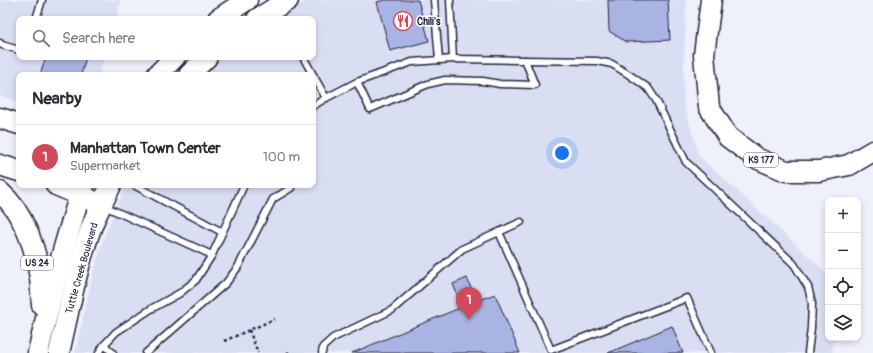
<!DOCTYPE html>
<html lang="en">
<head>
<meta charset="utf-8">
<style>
	:root { --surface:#fff; --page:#f7f7f7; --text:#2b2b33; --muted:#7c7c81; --line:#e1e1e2; --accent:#d1495b }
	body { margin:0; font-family:Pangolin,sans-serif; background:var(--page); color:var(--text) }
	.controls { position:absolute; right:12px; bottom:12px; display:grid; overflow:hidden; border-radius:8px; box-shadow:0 2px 6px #0003 }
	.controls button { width:36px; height:36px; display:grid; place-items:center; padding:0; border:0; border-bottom:1px solid var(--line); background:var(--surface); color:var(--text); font:20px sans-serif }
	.you { position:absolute; left:562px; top:153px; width:14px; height:14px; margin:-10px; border:3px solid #fff; border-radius:50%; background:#1a73e8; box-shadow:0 0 0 6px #1a73e833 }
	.badge { display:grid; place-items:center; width:26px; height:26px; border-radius:50%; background:var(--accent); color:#fff; font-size:13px; font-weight:700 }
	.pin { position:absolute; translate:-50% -33px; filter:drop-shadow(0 1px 2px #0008) }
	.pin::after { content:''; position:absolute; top:21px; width:14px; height:12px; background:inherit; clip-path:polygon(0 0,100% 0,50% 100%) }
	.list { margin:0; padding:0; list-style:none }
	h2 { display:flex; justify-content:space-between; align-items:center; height:52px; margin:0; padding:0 16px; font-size:17px }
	h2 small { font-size:13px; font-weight:400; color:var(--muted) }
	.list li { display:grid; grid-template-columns:26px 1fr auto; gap:12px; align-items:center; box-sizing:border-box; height:64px; padding:0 16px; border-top:1px solid var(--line) }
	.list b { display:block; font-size:15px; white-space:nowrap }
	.list p { margin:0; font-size:13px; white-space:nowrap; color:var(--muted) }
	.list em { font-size:13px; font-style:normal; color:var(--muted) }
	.icon { flex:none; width:22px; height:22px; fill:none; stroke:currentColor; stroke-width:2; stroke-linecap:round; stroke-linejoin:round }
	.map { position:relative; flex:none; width:873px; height:353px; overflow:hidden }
	.search { position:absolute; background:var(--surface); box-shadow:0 2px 6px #0003; left:16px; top:16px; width:300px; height:44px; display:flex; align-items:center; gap:10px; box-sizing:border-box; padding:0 14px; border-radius:8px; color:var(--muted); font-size:15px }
	.panel { position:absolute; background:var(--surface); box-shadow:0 2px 6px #0003; left:16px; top:72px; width:300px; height:116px; border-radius:8px }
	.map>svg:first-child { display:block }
</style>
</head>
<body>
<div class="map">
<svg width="873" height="353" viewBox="0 0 873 353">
	<rect width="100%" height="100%" fill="#eef0fa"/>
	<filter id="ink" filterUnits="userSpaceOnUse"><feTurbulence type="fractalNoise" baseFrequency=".025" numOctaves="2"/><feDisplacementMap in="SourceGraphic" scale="8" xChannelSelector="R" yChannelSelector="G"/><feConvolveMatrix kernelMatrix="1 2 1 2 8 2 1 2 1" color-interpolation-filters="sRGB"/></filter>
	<g filter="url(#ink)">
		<g fill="#d9def3">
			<path d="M0,0h121l-5,19h-97v38h85l-5,18h-80v27l-19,-6z"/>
			<path d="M308,0h378l-3,101 16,55 129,118v64h6l-2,15h-757l18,-79 11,-37 22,-52h187v-110h-111l20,-18h91v-38h-39z"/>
		</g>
		<g fill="#a9b4e4" stroke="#22223b">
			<path d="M385,0h33l11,41 -39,10 -13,-49z"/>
			<path d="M608,0h60l2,40 -44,2 -17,-11z"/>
			<path d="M46,57h40l-5,18h-41z"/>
			<path d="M467,278l9,23 19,-7 25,59h-168l110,-46 -9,-23z"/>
			<path d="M672,326l11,27h-75z"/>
		</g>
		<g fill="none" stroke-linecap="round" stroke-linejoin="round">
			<g stroke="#22223b" stroke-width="9">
				<g id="service">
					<path d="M434,0l5,60"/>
					<path d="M450,0l3,59"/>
					<path d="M36,19l6,-19"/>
					<path d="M0,43l2,2 17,5"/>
					<path d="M303,57l23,41"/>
					<path d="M357,82l13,27 58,-25 17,-4 38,1 17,3 35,1 -10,-25"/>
					<path d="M313,106l13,-8 31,-16 55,-20 41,-3 144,2 15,3 19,12 17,12 8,12 30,62 108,102 14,23 4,16 -1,25 -3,25"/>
					<path d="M134,185l88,47"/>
					<path d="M104,206l108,49"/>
					<path d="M499,232l22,-10"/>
					<path d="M104,345l9,8"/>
					<path d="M99,353l5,-8 12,-13 35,-23 29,-16 16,-13 16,-25 32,-70"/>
					<path d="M146,353l80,-70 12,-16 35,-68 18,-11 -1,-3"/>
					<path d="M322,353l1,-6 10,-9 59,-28 70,-61 37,-17 52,118 136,-52 24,55"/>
				</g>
			</g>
			<g stroke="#22223b" stroke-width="23">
				<g id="trunk">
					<path d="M711,0l-7,55 5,52 19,30 28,21 30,13h33l30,-6 24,-14"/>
					<path d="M218,19l29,-19"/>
					<path d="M257,19l31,-19"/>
					<path d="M157,75l18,-18"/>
					<path d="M189,75l18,-18"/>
					<path d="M0,118l19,6"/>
					<path d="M0,165l19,6"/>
					<path d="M56,185l35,15"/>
					<path d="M0,192c23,20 36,56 40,86 1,9 1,18 2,27"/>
					<path d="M38,353c9,-40 18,-80 30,-119 5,-16 9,-33 16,-49"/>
					<path d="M59,353c10,-43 19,-94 36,-135 5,-11 11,-22 16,-33"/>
				</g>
			</g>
			<g stroke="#22223b" stroke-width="2.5" stroke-dasharray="3 3" stroke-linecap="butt">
				<path d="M249,330l9,23"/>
				<path d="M224,341l51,-22"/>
				<path d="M287,353l2,-1"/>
			</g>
			<use href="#service" stroke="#fff" stroke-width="6"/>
			<use href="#trunk" stroke="#fff" stroke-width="20"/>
		</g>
	</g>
	<defs>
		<g id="restaurant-ring" transform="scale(1)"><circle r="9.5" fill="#fff" stroke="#d1495b" stroke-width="1.5"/><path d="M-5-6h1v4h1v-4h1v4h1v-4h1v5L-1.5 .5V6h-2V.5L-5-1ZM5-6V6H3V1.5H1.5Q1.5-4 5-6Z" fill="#d1495b"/></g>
	</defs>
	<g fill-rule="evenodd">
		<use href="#restaurant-ring" x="403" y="21"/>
	</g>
	<g text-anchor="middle" stroke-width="3" stroke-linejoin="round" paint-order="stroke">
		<g fill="#fff" stroke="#646476" stroke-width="1">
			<rect x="744" y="153" width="34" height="14" rx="3"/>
			<rect x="21" y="256" width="32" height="14" rx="3"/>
		</g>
		<g font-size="9" font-weight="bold" fill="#22223b">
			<text x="761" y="163">KS 177</text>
			<text x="37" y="266">US 24</text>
		</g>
		<g font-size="10" font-weight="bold" fill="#22223b" stroke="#fff" text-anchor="start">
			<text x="417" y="25">Chili's</text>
		</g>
		<g font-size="10" fill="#22223b" stroke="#fff">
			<text transform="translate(81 268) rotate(-74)" y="4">Tuttle Creek Boulevard</text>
		</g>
	</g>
</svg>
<div class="controls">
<button>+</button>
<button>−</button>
<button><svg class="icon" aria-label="locate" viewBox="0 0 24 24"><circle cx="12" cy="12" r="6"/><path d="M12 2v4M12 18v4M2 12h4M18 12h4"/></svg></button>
<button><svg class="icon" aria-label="layers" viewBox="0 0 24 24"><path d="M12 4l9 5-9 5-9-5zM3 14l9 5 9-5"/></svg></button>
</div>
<div class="you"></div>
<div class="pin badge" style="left:469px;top:320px">1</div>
<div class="search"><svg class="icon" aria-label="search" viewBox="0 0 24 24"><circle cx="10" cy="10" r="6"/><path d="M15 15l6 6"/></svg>Search here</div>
<section class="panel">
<h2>Nearby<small></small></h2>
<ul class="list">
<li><span class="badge">1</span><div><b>Manhattan Town Center</b><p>Supermarket</p></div><em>100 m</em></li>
</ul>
</section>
</div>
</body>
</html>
